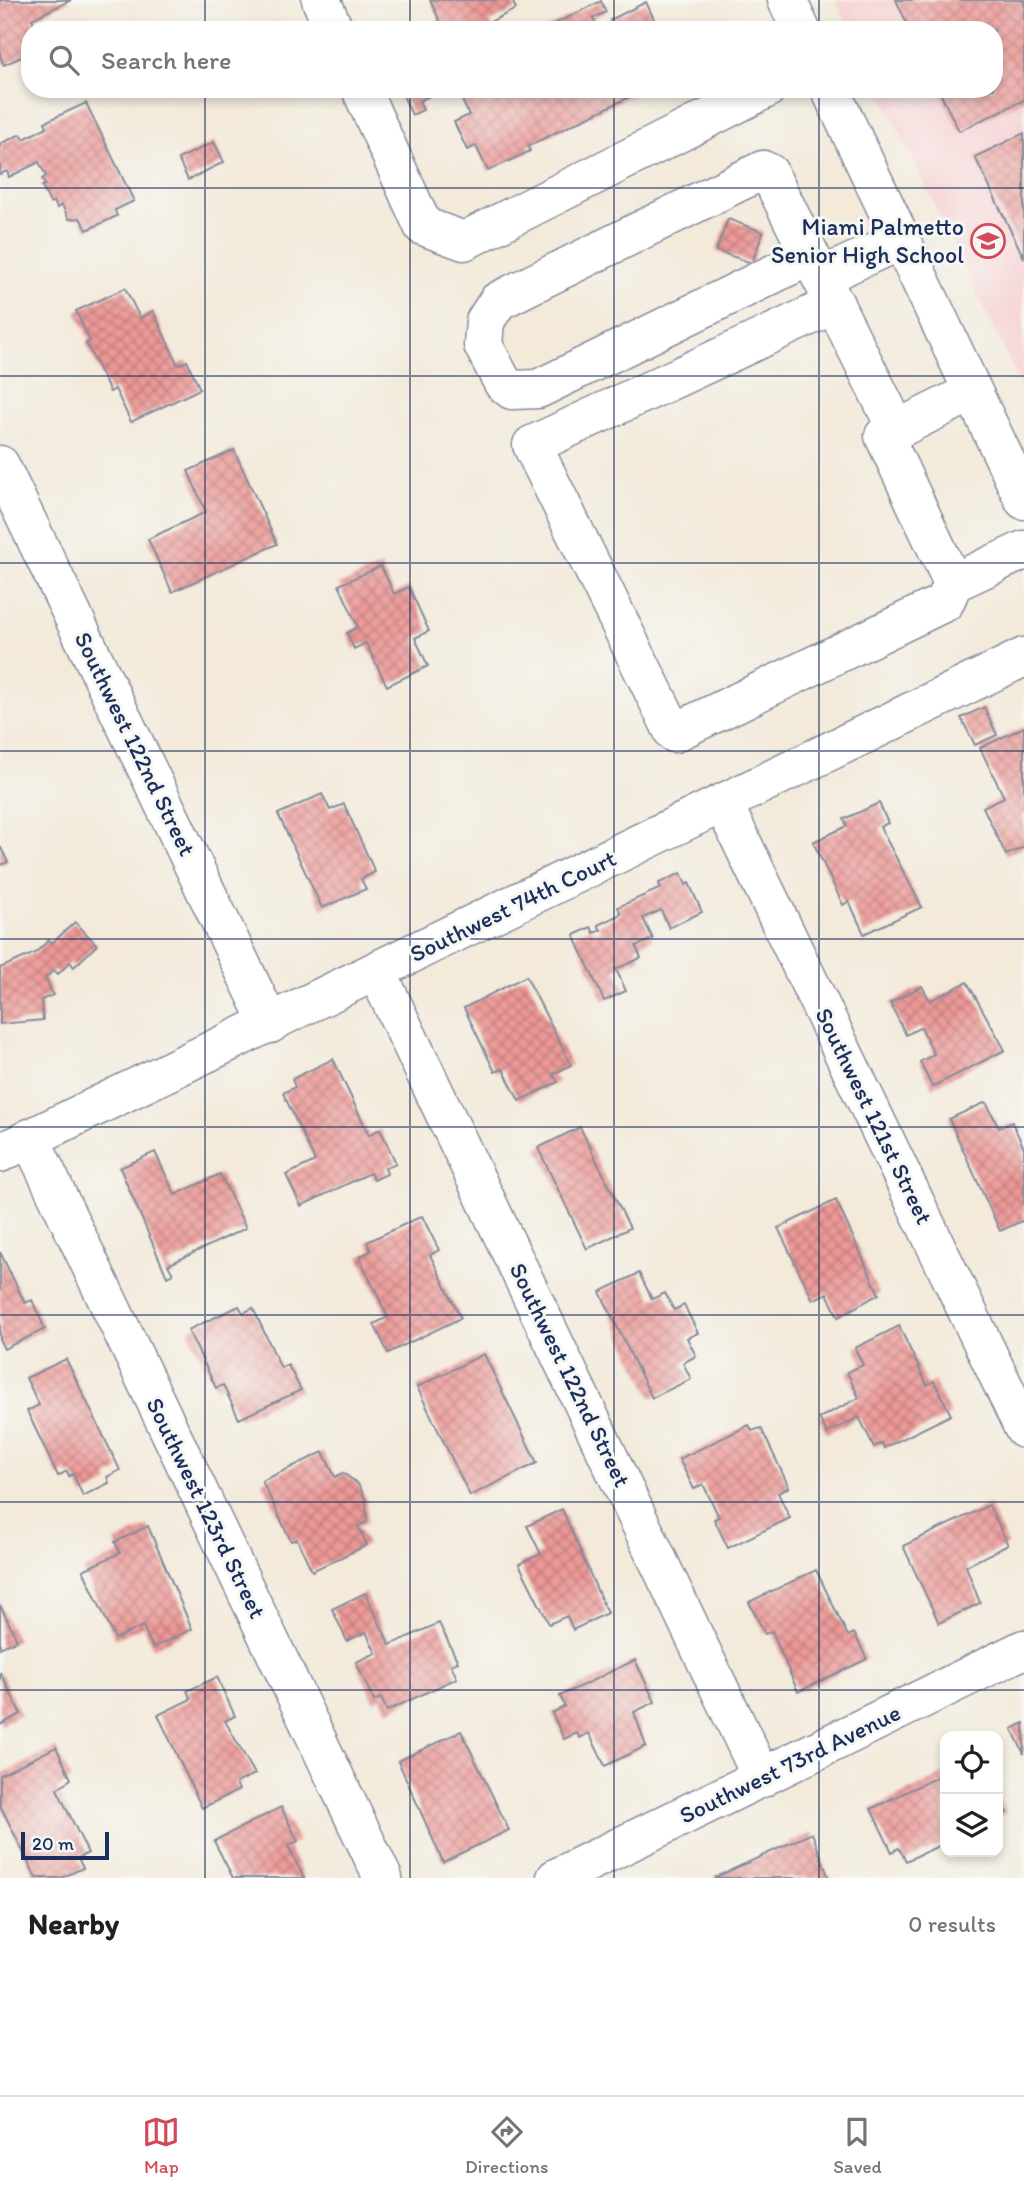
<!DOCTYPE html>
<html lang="en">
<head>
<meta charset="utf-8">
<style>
	:root { --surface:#fff; --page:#f2f2f2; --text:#202124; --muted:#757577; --line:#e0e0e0; --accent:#d1495b }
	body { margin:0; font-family:Itim,sans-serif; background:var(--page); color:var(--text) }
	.controls { position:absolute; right:21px; bottom:21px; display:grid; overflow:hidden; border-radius:14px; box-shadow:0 4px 10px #0003 }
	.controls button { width:63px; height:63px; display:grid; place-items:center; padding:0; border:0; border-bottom:2px solid var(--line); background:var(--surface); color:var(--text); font:35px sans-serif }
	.scale { position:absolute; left:21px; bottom:18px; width:88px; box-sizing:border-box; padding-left:7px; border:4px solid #1b2f5e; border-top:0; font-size:19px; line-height:24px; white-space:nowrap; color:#1b2f5e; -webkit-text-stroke:5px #f6f6f2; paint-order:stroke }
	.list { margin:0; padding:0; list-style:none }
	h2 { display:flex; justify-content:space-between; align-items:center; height:91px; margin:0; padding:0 28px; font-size:30px }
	h2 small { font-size:23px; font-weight:400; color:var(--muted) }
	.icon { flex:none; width:38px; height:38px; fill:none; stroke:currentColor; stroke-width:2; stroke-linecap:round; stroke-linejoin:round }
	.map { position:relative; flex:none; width:1024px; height:1878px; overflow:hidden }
	.search { position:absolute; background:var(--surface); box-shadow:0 4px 10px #0003; left:21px; right:21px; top:21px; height:77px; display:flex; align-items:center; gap:18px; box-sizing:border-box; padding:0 24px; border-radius:28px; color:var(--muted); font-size:26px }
	.sheet { height:217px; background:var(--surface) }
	nav { display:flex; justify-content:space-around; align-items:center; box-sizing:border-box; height:98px; border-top:2px solid var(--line); background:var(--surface); font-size:19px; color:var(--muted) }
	nav a { display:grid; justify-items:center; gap:4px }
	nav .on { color:var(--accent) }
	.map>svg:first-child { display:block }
</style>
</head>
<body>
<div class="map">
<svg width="1024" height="1878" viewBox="0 0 1024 1878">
	<defs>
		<pattern id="building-cross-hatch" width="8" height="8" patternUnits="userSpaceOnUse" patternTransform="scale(1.75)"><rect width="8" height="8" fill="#ed9996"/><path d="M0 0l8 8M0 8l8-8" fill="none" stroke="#bf7d7e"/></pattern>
	</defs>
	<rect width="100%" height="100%" fill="#f6f6f2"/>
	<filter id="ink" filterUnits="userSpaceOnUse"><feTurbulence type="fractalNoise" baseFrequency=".0143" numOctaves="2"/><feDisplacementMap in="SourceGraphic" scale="14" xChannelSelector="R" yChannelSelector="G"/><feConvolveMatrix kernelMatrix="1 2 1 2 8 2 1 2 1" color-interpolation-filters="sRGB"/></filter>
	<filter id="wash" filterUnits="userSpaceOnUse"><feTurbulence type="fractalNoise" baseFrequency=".00686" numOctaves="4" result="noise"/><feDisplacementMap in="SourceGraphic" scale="28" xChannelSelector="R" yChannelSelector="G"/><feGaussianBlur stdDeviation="1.57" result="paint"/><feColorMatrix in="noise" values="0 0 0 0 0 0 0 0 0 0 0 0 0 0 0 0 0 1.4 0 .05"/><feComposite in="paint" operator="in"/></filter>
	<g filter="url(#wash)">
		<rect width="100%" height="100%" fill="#f3eada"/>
		<path fill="#f7cfd2" d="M836,0h188v392l-145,-303h115v-59h-144z"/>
		<g id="blocks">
			<g fill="url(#building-cross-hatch)">
				<path d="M0,0h71l-39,19 5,11h-7v23l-26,12 -4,-9z"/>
				<path d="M430,0h82l4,9 -26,13 3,8h-49z"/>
				<path d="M896,0h128v100l-65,31 -21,-42h56v-59h-84z"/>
				<path d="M601,1l5,11 -13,6 5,12h-14l-4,-7 -13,7h-25z"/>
				<path d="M646,2l13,28h-61l13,-6 -1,-4z"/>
				<path d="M400,89h44l-25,12 4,9 -11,5z"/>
				<path d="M468,89h178l-118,57 2,5 -42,20 -12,-25 -9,4 -13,-28 15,-7 -10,-21z"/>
				<path d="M86,103l48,98 -19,9 2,6 -30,14 -7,-12 -11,1 -7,-14 -5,3 -3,-7 -4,2 -8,-17 3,-1 -3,-6 4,-3 -7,-14 -30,15 -2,-6 -7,3v-30l21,-10 3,5 23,-12 -2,-5z"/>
				<path d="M1024,133v125l-49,-101z"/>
				<path d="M214,142l10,20 -36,18 -10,-21z"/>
				<path d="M728,219l35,13 -11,31 -36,-12z"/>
				<path d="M125,288l15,30 13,-7 25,54 9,-4 13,28 -69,33 -16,-33 -5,3 -24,-49 4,-2 -14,-30z"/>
				<path d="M234,450l43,94 -105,48 -24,-53 58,-27 -18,-41z"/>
				<path d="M381,566l13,28 15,-7 20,44 -14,7 13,28 -41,20 -21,-43 -12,6 -7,-16 11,-6 -19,-42z"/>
				<path d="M984,707l13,28 -22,10 -14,-27z"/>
				<path d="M1024,727v120l-18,8 -23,-48 21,-10 -24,-49z"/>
				<path d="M322,794l8,16 14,-6 31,68 -14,7 5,10 -44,19 -44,-94z"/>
				<path d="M879,803l9,20 -8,4 42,80 -58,27 -15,-33 -6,4 -30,-63 34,-16 -3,-7z"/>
				<path d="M0,846l8,16 -8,3z"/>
				<path d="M681,873l5,12 3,-2 13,29 -33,16 -8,-18 -18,8 10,21 -17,7 5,12 -25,11 10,22 -22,10 -30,-66 17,-8 3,6 7,-3 -3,-5 23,-11 -3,-7 43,-19 -2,-5z"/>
				<path d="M75,922l22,23 -23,22 -4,-5 -12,12 -4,-4 -9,8 8,17 -12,5 2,20 -43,4v-56l35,-15 14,-13 3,3z"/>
				<path d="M526,976l45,89 -18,9 5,8 -39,19 -16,-32 -8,3 -31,-64z"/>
				<path d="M967,982l38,68 -73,37 -12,-25 14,-8 -13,-27 -15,8 -16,-32 32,-17 8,15z"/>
				<path d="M333,1059l36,76 11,-6 16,34 -11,5 2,6 -13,6 -4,-7 -69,33 -15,-31 29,-14 -32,-68 12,-6 -3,-8z"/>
				<path d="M986,1102l13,26 13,-6 12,26v72l-24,11 -51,-112z"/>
				<path d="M580,1127l50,101 -43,21 -49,-101z"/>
				<path d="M155,1152l20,43 45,-21 26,54 -78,37 5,9 -6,3 -47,-109z"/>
				<path d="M836,1200l43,94 -41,23 -11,-24 -14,7 -35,-72z"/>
				<path d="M422,1216l17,34 -9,5 31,63 -73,35 -14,-29 14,-7 -29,-60 12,-6 -4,-9z"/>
				<path d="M0,1252l25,51 7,-3 13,29 -41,20 -4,-8z"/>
				<path d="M639,1273l13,26 13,-6 9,17 10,-5 14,28 -11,5 9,18 -13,7 8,16 -39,19 -52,-106z"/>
				<path d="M239,1306l4,7 10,-5 28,60 7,-3 13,25 -62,29 -16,-34 -7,3 -28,-58z"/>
				<path d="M899,1326l28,59 7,-4 17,34 -67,33 -2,-5 -8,4 -15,-30 -32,16 -8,-15 40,-20 -12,-26 16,-7 -8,-17z"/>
				<path d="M484,1354l53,109 -67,33 -53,-109z"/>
				<path d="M66,1359l54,111 -13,7 2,6 -26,13 -10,-22 -4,2 -2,-5 -9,5 -31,-65 12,-6 -13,-27z"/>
				<path d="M749,1425l3,6 9,-3 28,59 -11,6 12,25 -62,30 -14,-29 5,-2 -16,-33 -9,5 -15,-30z"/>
				<path d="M323,1452l12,25 8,-4 15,11 8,16 1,22 -9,4 9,19 -55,26 -15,-32 -6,2 -29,-60z"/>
				<path d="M989,1505l19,40 -42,21 14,37 -41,20 -36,-77z"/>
				<path d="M562,1509l45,104 -34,17 -6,-14 -18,8 -30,-60 22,-10 -14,-28z"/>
				<path d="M148,1526l44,103 -39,19 -10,-22 -28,13 -32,-69 37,-17 -5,-11z"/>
				<path d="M816,1570l32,66 6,-3 13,26 -69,33 -26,-61 -7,3 -16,-32z"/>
				<path d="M365,1593l25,52 49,-22 19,39 -7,3 6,13 -70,33 -6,-13 -7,3 -18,-39 20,-9 -10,-21 -19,9 -15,-32z"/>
				<path d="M0,1605l17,35 -17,8z"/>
				<path d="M635,1660l20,42 -21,10 12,34 -41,20 -16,-33 -9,5 -3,-5 -13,6 -12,-26 13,-7 -5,-10z"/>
				<path d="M0,1672l21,42 -21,11z"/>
				<path d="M217,1677l18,39 -10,5 30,53 -19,9 3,7 -37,18 -44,-93 33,-16 -4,-8z"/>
				<path d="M1024,1723v31l-12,-25z"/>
				<path d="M461,1731l48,99 -66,32 -45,-101z"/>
				<path d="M56,1747l15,32 -14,10 31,64 -10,5 5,10 -22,10h-25l-36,-73v-30z"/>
				<path d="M945,1773v70l-39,18 -7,-13 -7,4 -21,-43z"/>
				<path d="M998,1794l9,19 -9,4z"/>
				<path d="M281,1807l17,34 -10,5 16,32h-71l-19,-37z"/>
				<path d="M812,1833l17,45h-115z"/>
			</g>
		</g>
	</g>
	<g filter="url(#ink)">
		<use href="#blocks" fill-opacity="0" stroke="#878c9c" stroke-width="2"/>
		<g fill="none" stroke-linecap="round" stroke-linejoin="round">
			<g stroke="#878c9c" stroke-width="41">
				<g id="minor">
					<path d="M321,0l13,30"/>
					<path d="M787,0l14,30"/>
					<path d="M361,89l62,137 41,15 302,-152"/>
					<path d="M830,89l194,411"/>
					<path d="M810,256l-272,133 -26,1 -9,-7 -20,-38 2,-24 13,-20 265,-131 6,3 52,104"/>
					<path d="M835,304l-303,141 142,288 271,-131 8,-19 71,-33"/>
					<path d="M897,430l-76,-153 80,-37"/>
					<path d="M0,465l270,559"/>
					<path d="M953,583l-69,-147 88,-44"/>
					<path d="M723,803l301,626"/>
					<path d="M377,972l385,806"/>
					<path d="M30,1138l353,740"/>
					<path d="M0,1153l1024,-496"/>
					<path d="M556,1878l468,-229"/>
				</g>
			</g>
			<use href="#minor" stroke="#fff" stroke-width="38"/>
		</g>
	</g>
	<path fill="none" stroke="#1b2f5e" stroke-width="2" stroke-opacity="0.55" d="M205,0v30M410,0v30M614,0v30M819,0v30M205,89v1789M410,89v1789M614,89v1789M819,89v1789M0,188h1024M0,376h1024M0,563h1024M0,751h1024M0,939h1024M0,1127h1024M0,1315h1024M0,1502h1024M0,1690h1024"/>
	<defs>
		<g id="school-ring" transform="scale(1.75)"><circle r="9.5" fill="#f6f6f2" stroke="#d1495b" stroke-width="1.5"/><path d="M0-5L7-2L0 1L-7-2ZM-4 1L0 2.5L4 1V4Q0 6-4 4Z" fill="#d1495b"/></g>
	</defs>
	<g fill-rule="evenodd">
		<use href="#school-ring" x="988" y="241"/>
	</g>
	<g text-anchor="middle" stroke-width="6" stroke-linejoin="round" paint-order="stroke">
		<g font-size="24" fill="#1b2f5e" stroke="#f6f6f2" text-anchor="end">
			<text x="964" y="235">Miami Palmetto<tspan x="964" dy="28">Senior High School</tspan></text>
		</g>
		<g font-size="24" fill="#1b2f5e" stroke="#f6f6f2">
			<text transform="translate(135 744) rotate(64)" y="8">Southwest 122nd Street</text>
			<text transform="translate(513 906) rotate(-26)" y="8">Southwest 74th Court</text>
			<text transform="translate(874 1116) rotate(64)" y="8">Southwest 121st Street</text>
			<text transform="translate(570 1375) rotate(64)" y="8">Southwest 122nd Street</text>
			<text transform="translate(206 1508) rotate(64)" y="8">Southwest 123rd Street</text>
			<text transform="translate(790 1764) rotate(-26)" y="8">Southwest 73rd Avenue</text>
		</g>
	</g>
</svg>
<div class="controls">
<button><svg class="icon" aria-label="locate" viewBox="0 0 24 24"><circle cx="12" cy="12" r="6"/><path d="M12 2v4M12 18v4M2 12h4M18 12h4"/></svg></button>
<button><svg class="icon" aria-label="layers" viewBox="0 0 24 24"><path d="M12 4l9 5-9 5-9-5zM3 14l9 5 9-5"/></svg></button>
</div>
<div class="scale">20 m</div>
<div class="search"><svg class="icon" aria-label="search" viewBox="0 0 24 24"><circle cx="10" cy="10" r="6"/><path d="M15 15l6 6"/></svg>Search here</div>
</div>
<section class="sheet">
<h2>Nearby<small>0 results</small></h2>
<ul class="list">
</ul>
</section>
<nav>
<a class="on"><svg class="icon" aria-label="map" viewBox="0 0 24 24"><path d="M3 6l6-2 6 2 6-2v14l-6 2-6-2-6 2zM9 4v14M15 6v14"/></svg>Map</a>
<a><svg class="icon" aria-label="directions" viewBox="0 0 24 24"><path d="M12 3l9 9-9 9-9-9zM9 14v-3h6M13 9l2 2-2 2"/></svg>Directions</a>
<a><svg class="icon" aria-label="saved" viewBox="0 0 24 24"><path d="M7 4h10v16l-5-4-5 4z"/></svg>Saved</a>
</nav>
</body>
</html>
